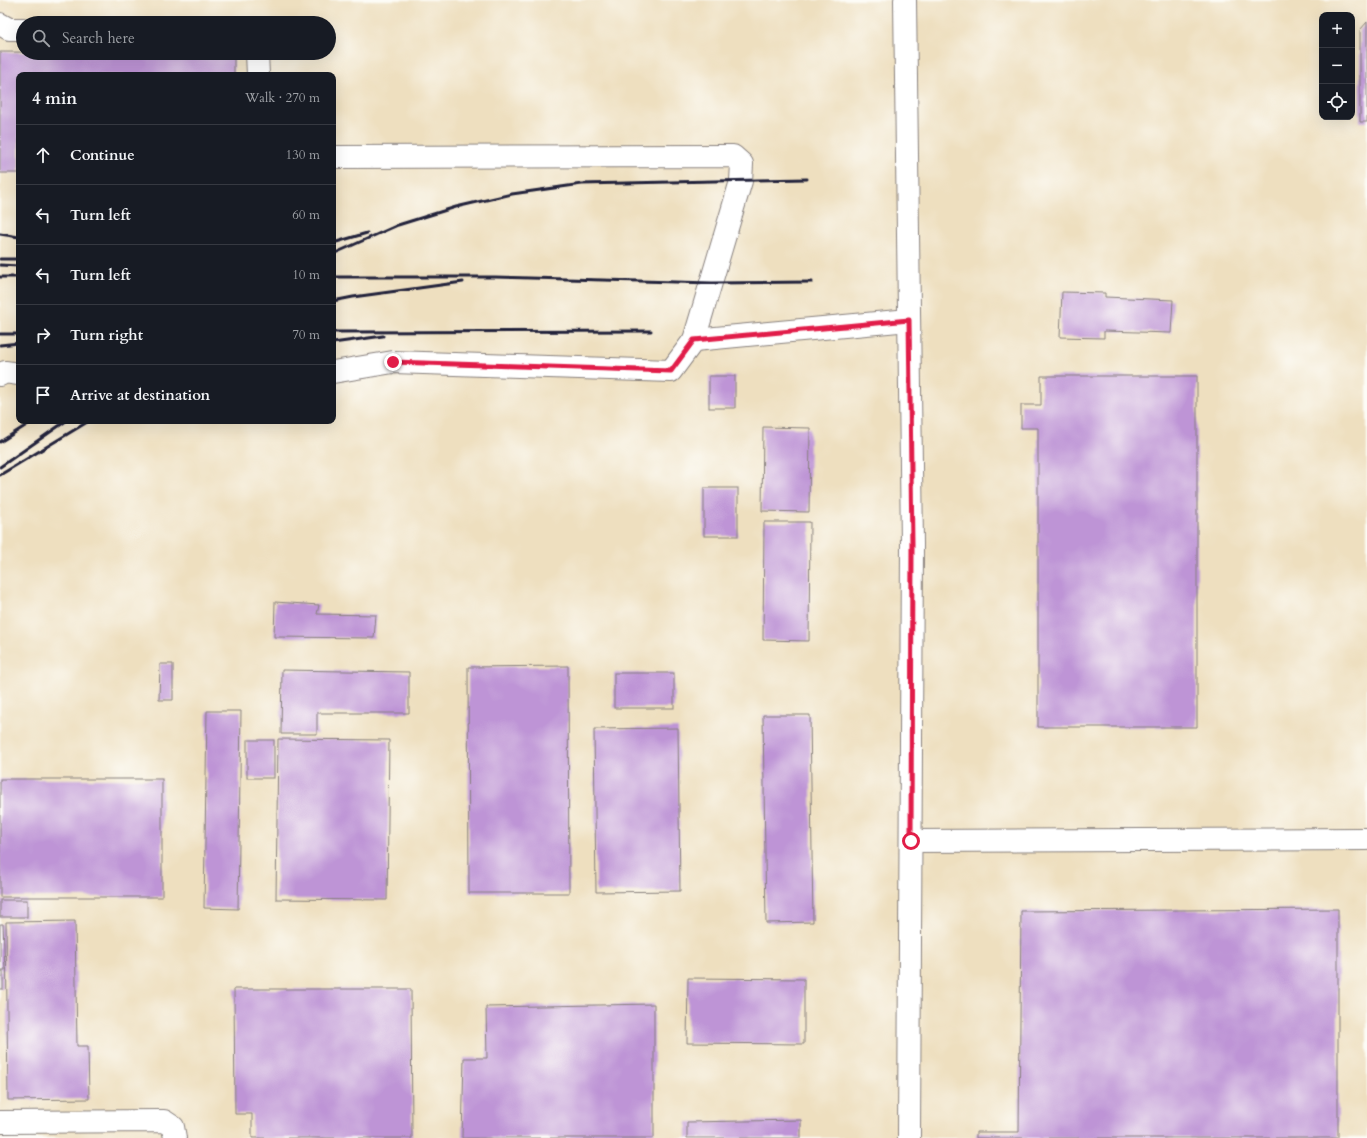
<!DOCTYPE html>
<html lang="en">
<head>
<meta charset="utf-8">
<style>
	:root { --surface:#171b24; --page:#242831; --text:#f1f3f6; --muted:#9ea1a6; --line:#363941 }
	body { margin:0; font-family:Cardo,serif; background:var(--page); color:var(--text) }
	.controls { position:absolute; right:12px; top:12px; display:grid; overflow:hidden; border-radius:8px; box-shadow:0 4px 16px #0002 }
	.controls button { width:36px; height:36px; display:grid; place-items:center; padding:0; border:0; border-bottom:1px solid var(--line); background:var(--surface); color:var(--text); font:20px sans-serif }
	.stop { position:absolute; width:12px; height:12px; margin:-9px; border:3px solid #e11d48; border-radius:50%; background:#fff }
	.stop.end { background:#e11d48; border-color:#fff; box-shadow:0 1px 4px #0008 }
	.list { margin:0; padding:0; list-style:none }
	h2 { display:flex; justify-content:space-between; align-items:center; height:52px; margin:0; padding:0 16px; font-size:17px }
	h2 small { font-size:13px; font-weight:400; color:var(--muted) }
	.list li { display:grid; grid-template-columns:26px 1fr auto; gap:12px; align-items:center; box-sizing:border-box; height:60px; padding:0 16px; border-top:1px solid var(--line) }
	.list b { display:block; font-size:15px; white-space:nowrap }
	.list em { font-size:13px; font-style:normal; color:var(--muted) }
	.icon { flex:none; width:22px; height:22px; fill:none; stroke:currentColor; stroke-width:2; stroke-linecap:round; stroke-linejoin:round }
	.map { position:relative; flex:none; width:1367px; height:1138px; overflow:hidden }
	.search { position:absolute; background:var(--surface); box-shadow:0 4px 16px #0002; left:16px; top:16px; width:320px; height:44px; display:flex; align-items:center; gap:10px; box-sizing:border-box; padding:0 14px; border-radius:22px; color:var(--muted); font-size:15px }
	.panel { position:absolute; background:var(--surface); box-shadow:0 4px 16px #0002; left:16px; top:72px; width:320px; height:352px; border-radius:8px }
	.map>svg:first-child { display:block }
</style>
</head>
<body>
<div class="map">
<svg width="1367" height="1138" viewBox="0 0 1367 1138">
	<rect width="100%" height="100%" fill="#fdfcf7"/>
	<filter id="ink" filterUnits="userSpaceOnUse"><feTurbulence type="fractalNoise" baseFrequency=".025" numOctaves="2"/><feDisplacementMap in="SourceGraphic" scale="8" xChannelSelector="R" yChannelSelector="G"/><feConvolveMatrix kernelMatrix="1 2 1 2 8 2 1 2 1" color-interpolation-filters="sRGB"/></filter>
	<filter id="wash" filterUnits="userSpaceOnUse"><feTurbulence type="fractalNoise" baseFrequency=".012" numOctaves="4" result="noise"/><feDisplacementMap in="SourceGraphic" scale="16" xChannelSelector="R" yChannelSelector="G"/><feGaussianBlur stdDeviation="0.9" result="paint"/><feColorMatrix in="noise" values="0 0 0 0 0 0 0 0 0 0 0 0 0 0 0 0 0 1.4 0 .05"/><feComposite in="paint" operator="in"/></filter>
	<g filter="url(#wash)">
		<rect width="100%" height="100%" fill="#eedfbf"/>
		<g id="blocks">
			<g fill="#be94d6">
				<path d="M1367,22v100h-7v-92z"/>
				<path d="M0,52l234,1v22h-215v98h-19z"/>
				<path d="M1062,292l43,1v4l68,3 -2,33 -67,-2v7l-44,-1z"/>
				<rect x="709" y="376" width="26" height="32"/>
				<path d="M1041,376h156v351h-159v-299h-17v-23h20z"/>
				<path d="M763,427l47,1 -1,84 -47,-1z"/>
				<rect x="704" y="488" width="34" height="48"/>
				<path d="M764,522h46l-1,119 -46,-1z"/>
				<path d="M275,602l44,3 -2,9 59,1 -2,23 -100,-1z"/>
				<path d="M160,664h13v36h-14z"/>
				<path d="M568,666l1,227h-100l-1,-226z"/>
				<path d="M282,670l127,2v41h-92v21h-36z"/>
				<rect x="614" y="673" width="60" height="35"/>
				<path d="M207,711h34l-3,198 -34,-1z"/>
				<path d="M763,715h47l3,207 -47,1z"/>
				<path d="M678,728l2,163 -84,1 -2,-163z"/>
				<path d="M278,739l111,1 -2,160 -111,-1z"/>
				<rect x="247" y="740" width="27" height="38"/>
				<rect x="0" y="779" width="162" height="118"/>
				<rect x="0" y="900" width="27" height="17"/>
				<path d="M1338,909v229h-362v-6h43l2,-221z"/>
				<path d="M75,921l2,125h11l1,53 -81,1 -2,-178z"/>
				<path d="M0,924h3l2,46h-5z"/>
				<rect x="0" y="971" width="3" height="18"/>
				<path d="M688,978l116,1v65l-117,-1z"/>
				<path d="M234,989h177l1,149h-160v-24h-17z"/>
				<path d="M654,1004v134h-192l2,-80h23l-1,-51z"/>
				<path d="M801,1120v18h-114v-16z"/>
			</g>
		</g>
	</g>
	<g filter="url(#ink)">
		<use href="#blocks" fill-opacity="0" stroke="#88807d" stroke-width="1"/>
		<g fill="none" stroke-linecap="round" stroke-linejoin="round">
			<g stroke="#88807d" stroke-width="24">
				<g id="minor">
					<path d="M905,0l7,544 -3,594"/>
					<path d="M0,24l9,5h14"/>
					<path d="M257,53l1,22"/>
					<path d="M333,157l400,-1 9,8 -1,17 -47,159"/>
					<path d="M333,372l60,-10 278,9 23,-31 215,-20"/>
					<path d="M0,375l5,-3 14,2"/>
					<path d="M911,841l456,-2"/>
					<path d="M0,1122l164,-1 9,6 2,11"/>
				</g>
			</g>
			<use href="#minor" stroke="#fff" stroke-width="22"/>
			<g stroke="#22223b" stroke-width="3">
				<path d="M0,234l19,3"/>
				<path d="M333,243l34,-10"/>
				<path d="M333,254l65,-29 58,-18 56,-13 70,-10 225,-5"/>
				<path d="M0,259h19"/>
				<path d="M0,265l19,1"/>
				<path d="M0,277h19"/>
				<path d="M333,277h162l217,6 100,-1"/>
				<path d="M333,301l20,-4 110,-15"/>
				<path d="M333,332l318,-1"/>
				<path d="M0,334h19"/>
				<path d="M333,343l50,-7"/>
				<path d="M0,345l19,-2"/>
				<path d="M0,442l33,-21"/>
				<path d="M0,467l66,-46"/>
				<path d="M0,475l89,-54"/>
			</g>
		</g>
	</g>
	<g fill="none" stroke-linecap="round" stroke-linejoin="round" filter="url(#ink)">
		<path stroke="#e11d48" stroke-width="5" d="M393,362l278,9 23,-31 215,-20 3,224 -1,297"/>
	</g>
</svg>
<div class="controls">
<button>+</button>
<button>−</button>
<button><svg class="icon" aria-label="locate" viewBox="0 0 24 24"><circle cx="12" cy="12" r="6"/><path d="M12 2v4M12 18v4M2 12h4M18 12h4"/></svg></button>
</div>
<div class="stop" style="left:911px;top:841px"></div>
<div class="stop end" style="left:393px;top:362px"></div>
<div class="search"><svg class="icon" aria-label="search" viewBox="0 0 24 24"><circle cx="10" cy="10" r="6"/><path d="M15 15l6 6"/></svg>Search here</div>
<section class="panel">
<h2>4 min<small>Walk · 270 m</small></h2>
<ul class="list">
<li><svg class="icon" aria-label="ahead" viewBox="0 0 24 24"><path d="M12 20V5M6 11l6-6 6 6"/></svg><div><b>Continue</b></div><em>130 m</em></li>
<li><svg class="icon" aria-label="left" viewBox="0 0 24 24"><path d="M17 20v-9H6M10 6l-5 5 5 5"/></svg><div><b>Turn left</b></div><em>60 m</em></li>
<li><svg class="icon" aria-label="left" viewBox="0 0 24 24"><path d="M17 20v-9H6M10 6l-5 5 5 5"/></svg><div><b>Turn left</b></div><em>10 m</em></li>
<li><svg class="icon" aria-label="right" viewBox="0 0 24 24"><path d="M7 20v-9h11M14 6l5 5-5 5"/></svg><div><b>Turn right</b></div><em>70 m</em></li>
<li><svg class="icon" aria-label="arrive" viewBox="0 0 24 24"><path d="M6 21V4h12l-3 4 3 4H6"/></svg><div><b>Arrive at destination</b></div></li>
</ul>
</section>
</div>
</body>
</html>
